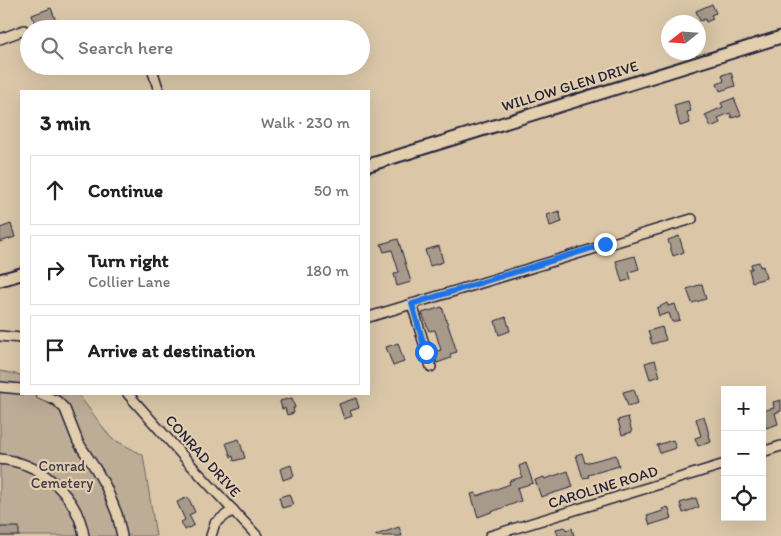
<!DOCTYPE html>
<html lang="en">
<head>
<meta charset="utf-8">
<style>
	:root { --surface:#fff; --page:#f2f2f2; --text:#202124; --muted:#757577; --line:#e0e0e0 }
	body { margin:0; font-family:Itim,sans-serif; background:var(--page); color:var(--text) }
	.controls { position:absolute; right:15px; bottom:15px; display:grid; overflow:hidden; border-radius:0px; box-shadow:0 5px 20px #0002 }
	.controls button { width:45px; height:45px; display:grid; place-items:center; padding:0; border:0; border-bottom:1px solid var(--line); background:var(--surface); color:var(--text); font:25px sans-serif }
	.compass { position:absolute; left:661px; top:15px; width:45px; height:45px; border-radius:50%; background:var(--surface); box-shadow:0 5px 20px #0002; rotate:253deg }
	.stop { position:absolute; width:15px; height:15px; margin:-11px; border:4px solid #1a73e8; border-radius:50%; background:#fff }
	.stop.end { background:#1a73e8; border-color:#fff; box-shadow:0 1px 5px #0008 }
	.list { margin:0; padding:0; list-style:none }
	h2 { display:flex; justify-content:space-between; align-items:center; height:65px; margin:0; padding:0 20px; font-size:21px }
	h2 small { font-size:16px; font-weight:400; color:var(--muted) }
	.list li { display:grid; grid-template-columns:32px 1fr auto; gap:15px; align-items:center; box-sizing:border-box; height:70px; margin:0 10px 10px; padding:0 10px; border:1px solid var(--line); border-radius:0px }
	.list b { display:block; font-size:19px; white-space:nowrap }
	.list p { margin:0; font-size:16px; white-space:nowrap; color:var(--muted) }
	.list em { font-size:16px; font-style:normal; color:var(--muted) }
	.icon { flex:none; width:28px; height:28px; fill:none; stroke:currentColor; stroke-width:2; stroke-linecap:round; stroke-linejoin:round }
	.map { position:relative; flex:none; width:781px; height:536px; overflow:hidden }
	.search { position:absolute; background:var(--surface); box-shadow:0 5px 20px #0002; left:20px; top:20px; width:350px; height:55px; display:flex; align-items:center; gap:12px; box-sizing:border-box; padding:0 18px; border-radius:28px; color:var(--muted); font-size:19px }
	.panel { position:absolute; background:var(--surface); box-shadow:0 5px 20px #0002; left:20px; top:90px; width:350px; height:305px; border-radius:0px }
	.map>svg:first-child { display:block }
</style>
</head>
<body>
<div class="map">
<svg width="781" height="536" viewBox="0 0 781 536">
	<rect width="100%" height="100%" fill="#dbc7a8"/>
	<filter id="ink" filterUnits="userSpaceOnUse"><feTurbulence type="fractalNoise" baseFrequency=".02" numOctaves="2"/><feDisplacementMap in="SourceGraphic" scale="10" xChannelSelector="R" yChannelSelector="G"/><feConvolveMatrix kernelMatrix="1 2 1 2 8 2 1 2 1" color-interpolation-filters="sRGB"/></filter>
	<g filter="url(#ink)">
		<path fill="#bdac96" stroke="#706768" d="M0,371l21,4v19h57l33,44 32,17 13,81h-156z"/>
		<g fill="#a79a8a" stroke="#22223b">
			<path d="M712,4l4,9 -5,2 2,4 -7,3 -1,-3 -5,2 -4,-10z"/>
			<path d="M51,8l5,13 -20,6 -4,-12z"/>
			<path d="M731,72l4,14 -15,5 -3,-7 7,-3 -2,-6z"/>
			<path d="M734,98l7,17 -9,3 -2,-5 -12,5 2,5 -9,4 -6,-12 18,-8 -2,-4z"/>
			<path d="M688,101l3,10 -4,1 3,11 -10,3 -6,-21z"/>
			<path d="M559,211l3,11 -12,4 -3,-11z"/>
			<path d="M11,224l4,13 -15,5v-14z"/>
			<path d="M679,236l5,16 -11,4 -5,-16z"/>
			<path d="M398,239l13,43 -14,4 -3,-12 5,-2 -7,-22 -8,2 -3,-8z"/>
			<path d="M439,246l4,16 -13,4 -5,-16z"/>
			<path d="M635,256l4,13 -10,3 2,7 -9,3 -6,-21z"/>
			<path d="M759,262l1,5 3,-1 3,12 -14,4 -3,-13h3l-1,-5z"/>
			<path d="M702,284l4,15 -14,4 -5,-14z"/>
			<path d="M667,303l1,3 7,-2 5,16 -8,2 -3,-9 -10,3 -2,-8z"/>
			<path d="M442,307l15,45 -7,2 1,4 -14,5 -4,-11 8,-2 -6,-20 -6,1 -7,-18z"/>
			<path d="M506,317l4,14 -11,4 -4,-14z"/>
			<path d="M662,327l4,13 -14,4 -4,-13z"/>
			<path d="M398,343l6,19 -11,4 -7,-19z"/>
			<path d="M655,360l5,16 -10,3 -5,-16z"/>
			<path d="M634,389l4,14 -10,3 -5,-14z"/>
			<path d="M292,398l3,10h-2l1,5 -7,2 -2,-7 -3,1 -2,-8z"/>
			<path d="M356,398l3,10 -9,3 2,5 -8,3 -5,-15z"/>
			<path d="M781,400v11l-6,2 3,11 -12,4 -4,-17 12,-3 -1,-6z"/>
			<path d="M704,416l7,26 -13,4 -3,-8 6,-2 -5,-17z"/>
			<path d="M628,417l4,15 -10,3 -4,-15z"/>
			<path d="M239,439l6,19 -11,3 -1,-5 -2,1 -5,-14z"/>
			<path d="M673,440l3,8 -16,5 -3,-8z"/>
			<path d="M582,453l3,10 31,-8 3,11 -31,9 1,2 -6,1 -7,-23z"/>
			<path d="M526,463l7,20 -16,5 4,13 -43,16 -7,-23 5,-1 1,3 33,-12 -1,-3 13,-4 -3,-11z"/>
			<path d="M291,465l3,11 -11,4 -3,-11z"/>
			<path d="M568,471l5,16 -32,10 -6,-17 9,-3 1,2z"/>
			<path d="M289,494l4,11 -11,3 -3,-11z"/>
			<path d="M188,497l7,15 -6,3 5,10 -9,5 -4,-8 4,-2 -8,-18z"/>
			<path d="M696,498l3,9 -16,6 -3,-10z"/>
			<path d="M668,507l4,11 -22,7 -3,-9 16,-5 -1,-2z"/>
			<rect x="0" y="527" width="19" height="9"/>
			<path d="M399,527l3,9h-26v-1z"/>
			<path d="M565,527l1,3 6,-2 2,8h-16l-2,-7z"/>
		</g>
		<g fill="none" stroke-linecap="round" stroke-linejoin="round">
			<g stroke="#22223b" stroke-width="12">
				<g id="minor">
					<path d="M0,39l24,-9"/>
					<path d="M151,66l8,25"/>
					<path d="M412,304l19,63"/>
					<path d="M369,317l323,-98"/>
					<path d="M0,336l21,2"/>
					<path d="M0,387l21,2"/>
					<path d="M41,394l16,7 8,8 13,33 19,29 9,16 11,27 5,22"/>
					<path d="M128,394l63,71 66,71"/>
					<path d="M762,452l19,-6"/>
					<path d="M0,459c5,1 11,1 16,3 33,8 63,40 68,74"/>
					<path d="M211,536l4,-13 18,-13"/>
					<path d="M490,536l235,-72"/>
				</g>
			</g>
			<g stroke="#22223b" stroke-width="15">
				<g id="major">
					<path d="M369,165l412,-128"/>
					<path d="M0,280l21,-6"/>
				</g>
			</g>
			<use href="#minor" stroke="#e3cead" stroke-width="9"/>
			<use href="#major" stroke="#e3cead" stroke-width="11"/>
		</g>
	</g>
	<g fill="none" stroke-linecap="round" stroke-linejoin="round" filter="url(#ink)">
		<path stroke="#1a73e8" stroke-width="6" d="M426,352l-14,-48 193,-60"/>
	</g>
	<g text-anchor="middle" stroke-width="4.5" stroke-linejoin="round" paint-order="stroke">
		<g font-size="15" fill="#22223b" stroke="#e3cead">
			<text transform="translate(570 86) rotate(-17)" y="5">WILLOW GLEN DRIVE</text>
			<text transform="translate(203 456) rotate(48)" y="5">CONRAD DRIVE</text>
			<text transform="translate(603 487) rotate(-17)" y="5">CAROLINE ROAD</text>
		</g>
		<g font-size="15" fill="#413e4d" stroke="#e3cead">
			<text x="62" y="471">Conrad<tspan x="62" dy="17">Cemetery</tspan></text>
		</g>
	</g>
</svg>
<div class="controls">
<button>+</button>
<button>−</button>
<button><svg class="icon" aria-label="locate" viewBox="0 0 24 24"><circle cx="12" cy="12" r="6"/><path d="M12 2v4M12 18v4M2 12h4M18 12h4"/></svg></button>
</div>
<svg class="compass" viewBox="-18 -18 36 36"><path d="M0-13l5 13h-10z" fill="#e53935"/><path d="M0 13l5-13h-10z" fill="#757577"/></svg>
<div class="stop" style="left:426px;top:352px"></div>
<div class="stop end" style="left:605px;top:244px"></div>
<div class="search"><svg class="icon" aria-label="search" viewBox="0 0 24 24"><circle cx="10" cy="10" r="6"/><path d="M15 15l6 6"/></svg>Search here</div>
<section class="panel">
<h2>3 min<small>Walk · 230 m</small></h2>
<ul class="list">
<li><svg class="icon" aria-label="ahead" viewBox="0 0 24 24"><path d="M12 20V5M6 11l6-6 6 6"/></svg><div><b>Continue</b></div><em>50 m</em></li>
<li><svg class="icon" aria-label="right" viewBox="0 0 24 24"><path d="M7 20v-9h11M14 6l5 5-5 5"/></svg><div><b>Turn right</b><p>Collier Lane</p></div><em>180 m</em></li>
<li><svg class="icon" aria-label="arrive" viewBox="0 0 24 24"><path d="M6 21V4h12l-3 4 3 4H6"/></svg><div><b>Arrive at destination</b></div></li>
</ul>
</section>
</div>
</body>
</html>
